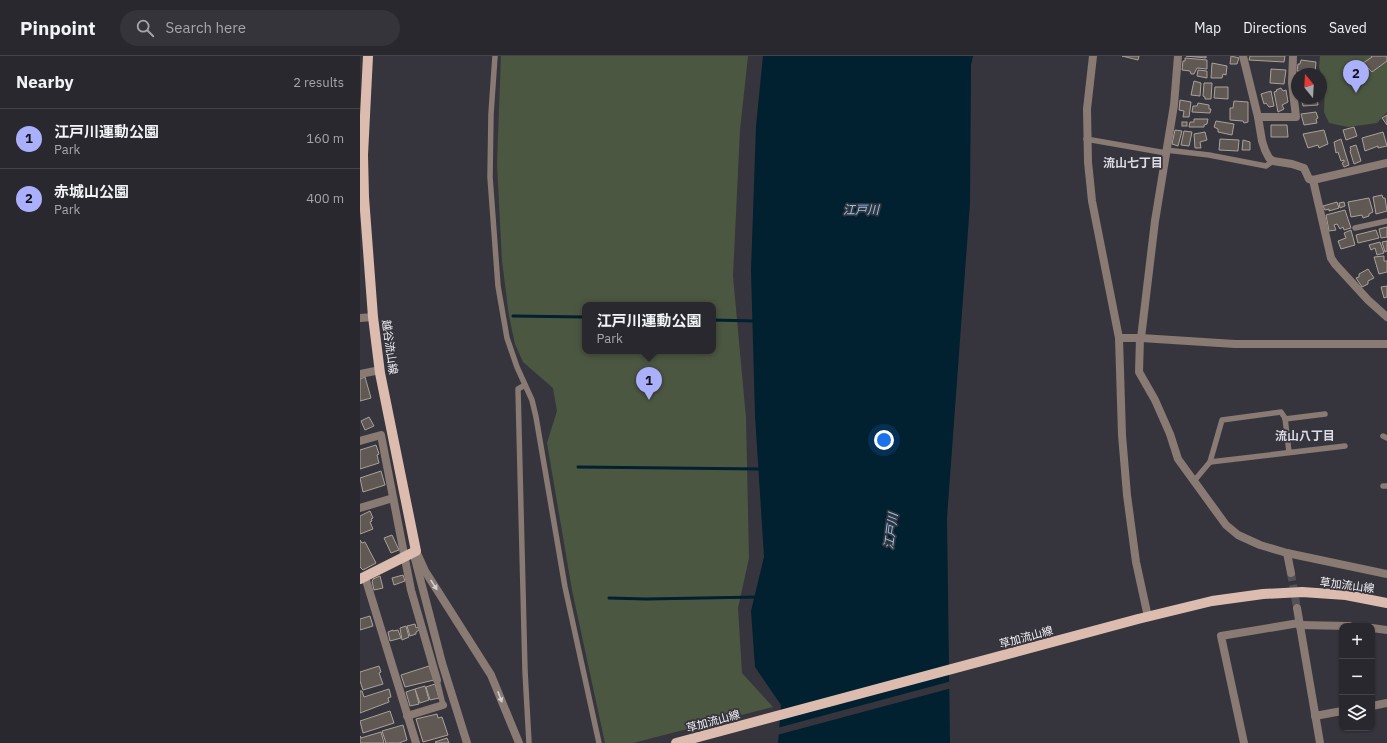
<!DOCTYPE html>
<html lang="en">
<head>
<meta charset="utf-8">
<style>
	:root { --surface:#28282e; --page:#34343a; --text:#f1f3f6; --muted:#a5a6aa; --line:#44444a; --accent:#aab0fb }
	body { margin:0; font-family:"IBM Plex Sans","Noto Sans JP",sans-serif; background:var(--page); color:var(--text) }
	.controls { position:absolute; right:12px; bottom:12px; display:grid; overflow:hidden; border-radius:8px; box-shadow:0 1px 3px #0004 }
	.controls button { width:36px; height:36px; display:grid; place-items:center; padding:0; border:0; border-bottom:1px solid var(--line); background:var(--surface); color:var(--text); font:20px sans-serif }
	.compass { position:absolute; left:931px; top:12px; width:36px; height:36px; border-radius:50%; background:var(--surface); box-shadow:0 1px 3px #0004; rotate:342deg }
	.you { position:absolute; left:524px; top:384px; width:14px; height:14px; margin:-10px; border:3px solid #fff; border-radius:50%; background:#1a73e8; box-shadow:0 0 0 6px #1a73e833 }
	.badge { display:grid; place-items:center; width:26px; height:26px; border-radius:50%; background:var(--accent); color:#111; font-size:13px; font-weight:700 }
	.pin { position:absolute; translate:-50% -33px; filter:drop-shadow(0 1px 2px #0008) }
	.pin::after { content:''; position:absolute; top:21px; width:14px; height:12px; background:inherit; clip-path:polygon(0 0,100% 0,50% 100%) }
	.popup { position:absolute; left:222px; top:246px; width:134px; height:52px; box-sizing:border-box; display:grid; place-content:center; border-radius:8px; background:var(--surface); filter:drop-shadow(0 1px 3px #0005); font-size:13px; white-space:nowrap; color:var(--muted) }
	.popup b { font-size:15px; color:var(--text) }
	.popup::after { content:''; position:absolute; left:50%; top:100%; margin-left:-8px; border:8px solid transparent; border-top-color:var(--surface) }
	.list { margin:0; padding:0; list-style:none }
	h2 { display:flex; justify-content:space-between; align-items:center; height:52px; margin:0; padding:0 16px; font-size:17px }
	h2 small { font-size:13px; font-weight:400; color:var(--muted) }
	.list li { display:grid; grid-template-columns:26px 1fr auto; gap:12px; align-items:center; box-sizing:border-box; height:60px; padding:0 16px; border-top:1px solid var(--line) }
	.list b { display:block; font-size:15px; white-space:nowrap }
	.list p { margin:0; font-size:13px; white-space:nowrap; color:var(--muted) }
	.list em { font-size:13px; font-style:normal; color:var(--muted) }
	.icon { flex:none; width:22px; height:22px; fill:none; stroke:currentColor; stroke-width:2; stroke-linecap:round; stroke-linejoin:round }
	.map { position:relative; flex:none; width:1027px; height:687px; overflow:hidden }
	header { display:flex; align-items:center; gap:24px; box-sizing:border-box; height:56px; padding:0 20px; background:var(--surface); border-bottom:1px solid var(--line) }
	header strong { font-size:19px }
	nav { display:flex; gap:22px; margin-inline-start:auto; font-size:14px }
	.search { width:280px; height:36px; background:var(--page); display:flex; align-items:center; gap:10px; box-sizing:border-box; padding:0 14px; border-radius:22px; color:var(--muted); font-size:15px }
	main { display:flex }
	aside { flex:1; background:var(--surface) }
	.map>svg:first-child { display:block }
</style>
</head>
<body>
<header>
<strong>Pinpoint</strong>
<div class="search"><svg class="icon" aria-label="search" viewBox="0 0 24 24"><circle cx="10" cy="10" r="6"/><path d="M15 15l6 6"/></svg>Search here</div>
<nav><a>Map</a><a>Directions</a><a>Saved</a></nav>
</header>
<main>
<aside>
<h2>Nearby<small>2 results</small></h2>
<ul class="list">
<li><span class="badge">1</span><div><b>江戸川運動公園</b><p>Park</p></div><em>160 m</em></li>
<li><span class="badge">2</span><div><b>赤城山公園</b><p>Park</p></div><em>400 m</em></li>
</ul>
</aside>
<div class="map">
<svg width="1027" height="687" viewBox="0 0 1027 687">
	<rect width="100%" height="100%" fill="#36353d"/>
	<g fill="#4c5742" fill-rule="evenodd">
		<path d="M141,0h247l-8,74 -7,146 13,142 3,140 -11,50 4,65 31,34 -140,36h-28l-33,-153 -25,-147 10,-32 -4,-23 -30,-26 -8,-18 -6,-28 -7,-55 -5,-98zM225,249h128v46h-128z"/>
		<path d="M960,0h67v56l-10,11 -29,4 -19,-4 -5,-11 1,-25 -6,-20z"/>
	</g>
	<path fill="#012030" d="M403,0h210l-2,9 -1,138 -23,315 3,225h-172l3,-38 -26,-38 -4,-56 13,-54 -9,-142 -4,-144 5,-145z"/>
	<path fill="#36353d" d="M592,625v7l-175,47v-7z"/>
	<g fill="none" stroke-linecap="round" stroke-linejoin="round">
		<g stroke="#012030" stroke-width="3">
			<path d="M153,260l72,1"/>
			<path d="M353,264l42,1"/>
			<path d="M218,411l182,2"/>
			<path d="M249,542l37,1 112,-2"/>
		</g>
	</g>
	<g fill="#605852" stroke="#aaa19a">
		<path d="M762,0h17l-1,4z"/>
		<path d="M826,0h20v2z"/>
		<path d="M871,0l8,2 -2,6h-7z"/>
		<path d="M890,0h35l-1,6 -35,-2z"/>
		<path d="M1011,0h16v5l-15,11 -9,-9 9,-6z"/>
		<path d="M825,2l22,2v9l-10,-1 -3,6h-3l-1,-3 -8,-1 1,-9h2z"/>
		<path d="M941,4l15,2 -1,11 -18,-2 1,-7h2z"/>
		<path d="M852,7l15,3 -1,9 -3,-1 -1,4h-11z"/>
		<path d="M911,13l15,1 -2,14 -14,-1z"/>
		<path d="M838,14l9,1v7l-10,-2z"/>
		<path d="M834,25l7,2 -1,13 -9,-1z"/>
		<path d="M844,27h8l-1,16h-6v-2l-2,-1z"/>
		<path d="M855,31h13v12l-14,-1z"/>
		<path d="M921,32l2,3 3,-1 2,12 -6,3 2,4 -6,3 -4,-20 3,-1 -1,-1z"/>
		<path d="M911,35l3,15 -5,1 -3,-4 -2,1 -3,-10z"/>
		<path d="M941,42h16l1,7 -15,1z"/>
		<path d="M820,44l11,2 -2,15h-6l1,-6 -5,-1z"/>
		<path d="M874,45l14,1v20l-4,1 -1,-2 -13,-1v-12h3z"/>
		<path d="M838,47l11,2v4h2l-1,4 -18,-1 1,-6h4z"/>
		<path d="M956,56l2,6 -2,1 1,4 -13,2 -3,-11z"/>
		<path d="M1027,59v10l-5,-7z"/>
		<path d="M834,63h14l-1,5 -3,1v2h-15l1,-5h4z"/>
		<path d="M856,65l18,3 -2,11 -14,-3v-3l-4,-2z"/>
		<rect x="822" y="66" width="5" height="4"/>
		<path d="M911,69h16l1,12h-17z"/>
		<path d="M994,71l3,9 -11,4 -3,-10z"/>
		<path d="M815,74l7,1 -4,15 -6,-2z"/>
		<path d="M964,74l4,14 -5,2 -4,2 -1,-3 -10,3 -5,-14z"/>
		<path d="M824,75l8,1 -3,14 -8,-1z"/>
		<path d="M845,76l2,8 -7,2 1,6h-6l-1,-14z"/>
		<path d="M1023,76l4,14 -9,2v-2l-13,5 -3,-13z"/>
		<path d="M860,83l19,1 -1,11 -19,-1z"/>
		<path d="M981,83l8,26 -5,2 -2,-4 2,-1v-2l-3,1 -3,-9 -2,1 -2,-11z"/>
		<path d="M883,84l7,2v8h-8z"/>
		<path d="M996,89l5,16 -7,3 -4,-13 1,-1 -1,-3z"/>
		<path d="M1022,139l1,3h2l2,13 -11,3 -3,-17z"/>
		<path d="M1009,142l4,14 -4,2v2l-6,2 -1,-3 -11,2 -3,-15z"/>
		<path d="M977,146l2,6 -10,3v-2l-4,1 -2,-4z"/>
		<path d="M984,146l1,4 -5,2 -1,-5z"/>
		<path d="M985,154l6,18 -7,2 -1,-3 -3,2 -3,-5 -3,1 2,5 -7,1 -3,-16z"/>
		<path d="M1027,171v10l-6,1 -2,-9z"/>
		<path d="M991,174l4,15 -14,4 -3,-8 8,-3 -2,-5z"/>
		<path d="M1016,174l3,8 -21,5 -2,-8z"/>
		<path d="M1027,185v10l-2,1 -3,-10z"/>
		<path d="M1020,186l4,11 -7,2 -2,-7 -4,2 -2,-5z"/>
		<path d="M1024,200v5h3v11l-8,2 -5,-17z"/>
		<path d="M1008,213l6,9 -6,3v3l-6,3 -6,-9 3,-1v-3z"/>
		<path d="M1027,230v11l-3,1 -3,-11z"/>
		<path d="M5,321l6,21 -11,3v-22z"/>
		<path d="M9,361l5,9 -9,4 -4,-9z"/>
		<path d="M16,389l3,9 -2,1 2,8 -19,6v-19z"/>
		<path d="M21,415l4,14 -22,7 -3,-14z"/>
		<path d="M10,455l3,7 -2,1 1,2 -2,1 3,7 -13,5v-18z"/>
		<path d="M32,479l7,15 -8,3 -7,-15z"/>
		<path d="M0,484l2,3 3,-1 11,21 -13,7 -3,-3z"/>
		<path d="M43,519l2,6 -11,4 -2,-7z"/>
		<path d="M20,520l3,12 -9,2 -2,-9 1,-1v-1z"/>
		<path d="M10,560l3,10 -13,4v-11z"/>
		<path d="M55,568l1,4 2,-1 1,3 -3,2v2l-6,2 -3,-10z"/>
		<path d="M46,570l3,11 -7,3 -2,-12z"/>
		<path d="M33,574v1l5,-1 3,8 -11,3 -2,-9z"/>
		<path d="M19,610l2,6 -2,1 4,11 -20,6 -3,-9v-9z"/>
		<path d="M69,610l5,14 -29,7 -4,-12z"/>
		<path d="M75,628l4,14 -9,2 -4,-13z"/>
		<path d="M65,630l4,14 -9,3 -5,-14z"/>
		<path d="M29,633l2,8 -3,1 1,4 -29,11v-22h2l2,6z"/>
		<path d="M55,633l4,15 -9,2 -4,-14z"/>
		<path d="M30,655l4,12 -31,10 -3,-12z"/>
		<path d="M77,658l1,4 4,-1 6,18 -25,7 -7,-23z"/>
		<path d="M43,669l4,15 -8,3h-13l-4,-12z"/>
		<path d="M21,676l3,11h-24v-7l1,2z"/>
		<path d="M87,682l2,5h-13l-1,-1z"/>
	</g>
	<g fill="none" stroke-linecap="round" stroke-linejoin="round">
		<path stroke="#525159" stroke-width="8" stroke-dasharray="8 4" stroke-linecap="butt" d="M931,517l6,35"/>
		<g stroke="#8a7a74" stroke-width="5.5">
			<path d="M135,0l-4,58 -1,63 8,109 9,52 10,29 15,33 4,17 29,170 34,156"/>
			<path d="M726,83l80,14"/>
			<path d="M806,94l43,5 57,11 7,-5"/>
			<path d="M995,172l32,-7"/>
			<path d="M165,329l-7,4 7,282 4,72"/>
			<path d="M925,363l40,-5"/>
			<path d="M1023,380l4,2"/>
			<path d="M850,406l135,-16"/>
			<path d="M834,425l16,-19 12,-42 59,-8 4,6 4,34"/>
			<path d="M1023,430h4"/>
			<path d="M77,624l6,25"/>
		</g>
		<g stroke="#8a7a74" stroke-width="8">
			<path d="M883,0l15,61 4,24 3,9 4,8 4,3 19,3 12,4 5,11 4,1 74,-17"/>
			<path d="M898,61h38l-4,-34 1,-27"/>
			<path d="M953,124l18,78 4,6 33,36 19,17"/>
			<path d="M0,262l13,-1"/>
			<path d="M759,282h22l94,6h152"/>
			<path d="M780,282l-1,34 16,28 15,34 8,25 48,66 12,10 22,10 27,8 100,21"/>
			<path d="M781,282l14,-117 19,-116 4,-49"/>
			<path d="M0,318l20,-4"/>
			<path d="M0,385l21,-6 30,155 26,90"/>
			<path d="M0,452l33,-10"/>
			<path d="M56,495l9,20 66,104 28,68"/>
			<path d="M927,497l4,20"/>
			<path d="M54,499l28,108 25,80"/>
			<path d="M5,521l51,166"/>
			<path d="M937,552l23,135"/>
			<path d="M939,569l50,1"/>
			<path d="M1012,572l15,2"/>
			<path d="M1012,650l15,-3"/>
			<path d="M47,660l36,-11"/>
			<path d="M955,660l27,-5"/>
			<path d="M884,687l-23,-107 78,-13"/>
		</g>
		<path stroke="#8a7a74" stroke-width="8" d="M733,0l-6,53 1,53 4,39 27,137 3,97 5,60 9,67 12,55"/>
		<g stroke="#ddbcb0" stroke-width="10">
			<path d="M0,523l56,-28 -36,-178 -7,-56 -9,-120 -1,-42 5,-99"/>
			<path d="M316,687l462,-124 74,-18 51,-7 39,-2 44,3 41,8"/>
		</g>
	</g>
	<defs><path id="oneway-solid" d="M-6-.8H1V-3.2L6.5 0L1 3.2V.8H-6Z"/></defs>
	<g fill="#d4ced0">
		<use href="#oneway-solid" transform="translate(74 529) rotate(57)"/>
		<use href="#oneway-solid" transform="translate(140 641) rotate(69)"/>
	</g>
	<g text-anchor="middle" stroke-width="3.5" stroke-linejoin="round" paint-order="stroke">
		<g font-size="11" fill="#f3f2f7" stroke="#36353d">
			<text transform="translate(30 291) rotate(82)" y="4">越谷流山線</text>
			<text transform="translate(987 529) rotate(7)" y="4">草加流山線</text>
			<text transform="translate(666 581) rotate(-15)" y="4">草加流山線</text>
			<text transform="translate(353 665) rotate(-15)" y="4">草加流山線</text>
		</g>
		<g font-size="12" font-weight="bold" fill="#dddbe5" stroke="#36353d">
			<text x="773" y="111">流山七丁目</text>
			<text x="945" y="384">流山八丁目</text>
		</g>
		<g font-size="12" font-style="italic" fill="#8ec7eb" stroke="#36353d">
			<text x="501" y="158">江戸川</text>
			<text transform="translate(531 475) rotate(-82)" y="4">江戸川</text>
		</g>
	</g>
</svg>
<div class="controls">
<button>+</button>
<button>−</button>
<button><svg class="icon" aria-label="layers" viewBox="0 0 24 24"><path d="M12 4l9 5-9 5-9-5zM3 14l9 5 9-5"/></svg></button>
</div>
<svg class="compass" viewBox="-18 -18 36 36"><path d="M0-13l5 13h-10z" fill="#e53935"/><path d="M0 13l5-13h-10z" fill="#a5a6aa"/></svg>
<div class="you"></div>
<div class="pin badge" style="left:289px;top:344px">1</div>
<div class="popup"><b>江戸川運動公園</b>Park</div>
<div class="pin badge" style="left:996px;top:37px">2</div>
</div>
</main>
</body>
</html>
